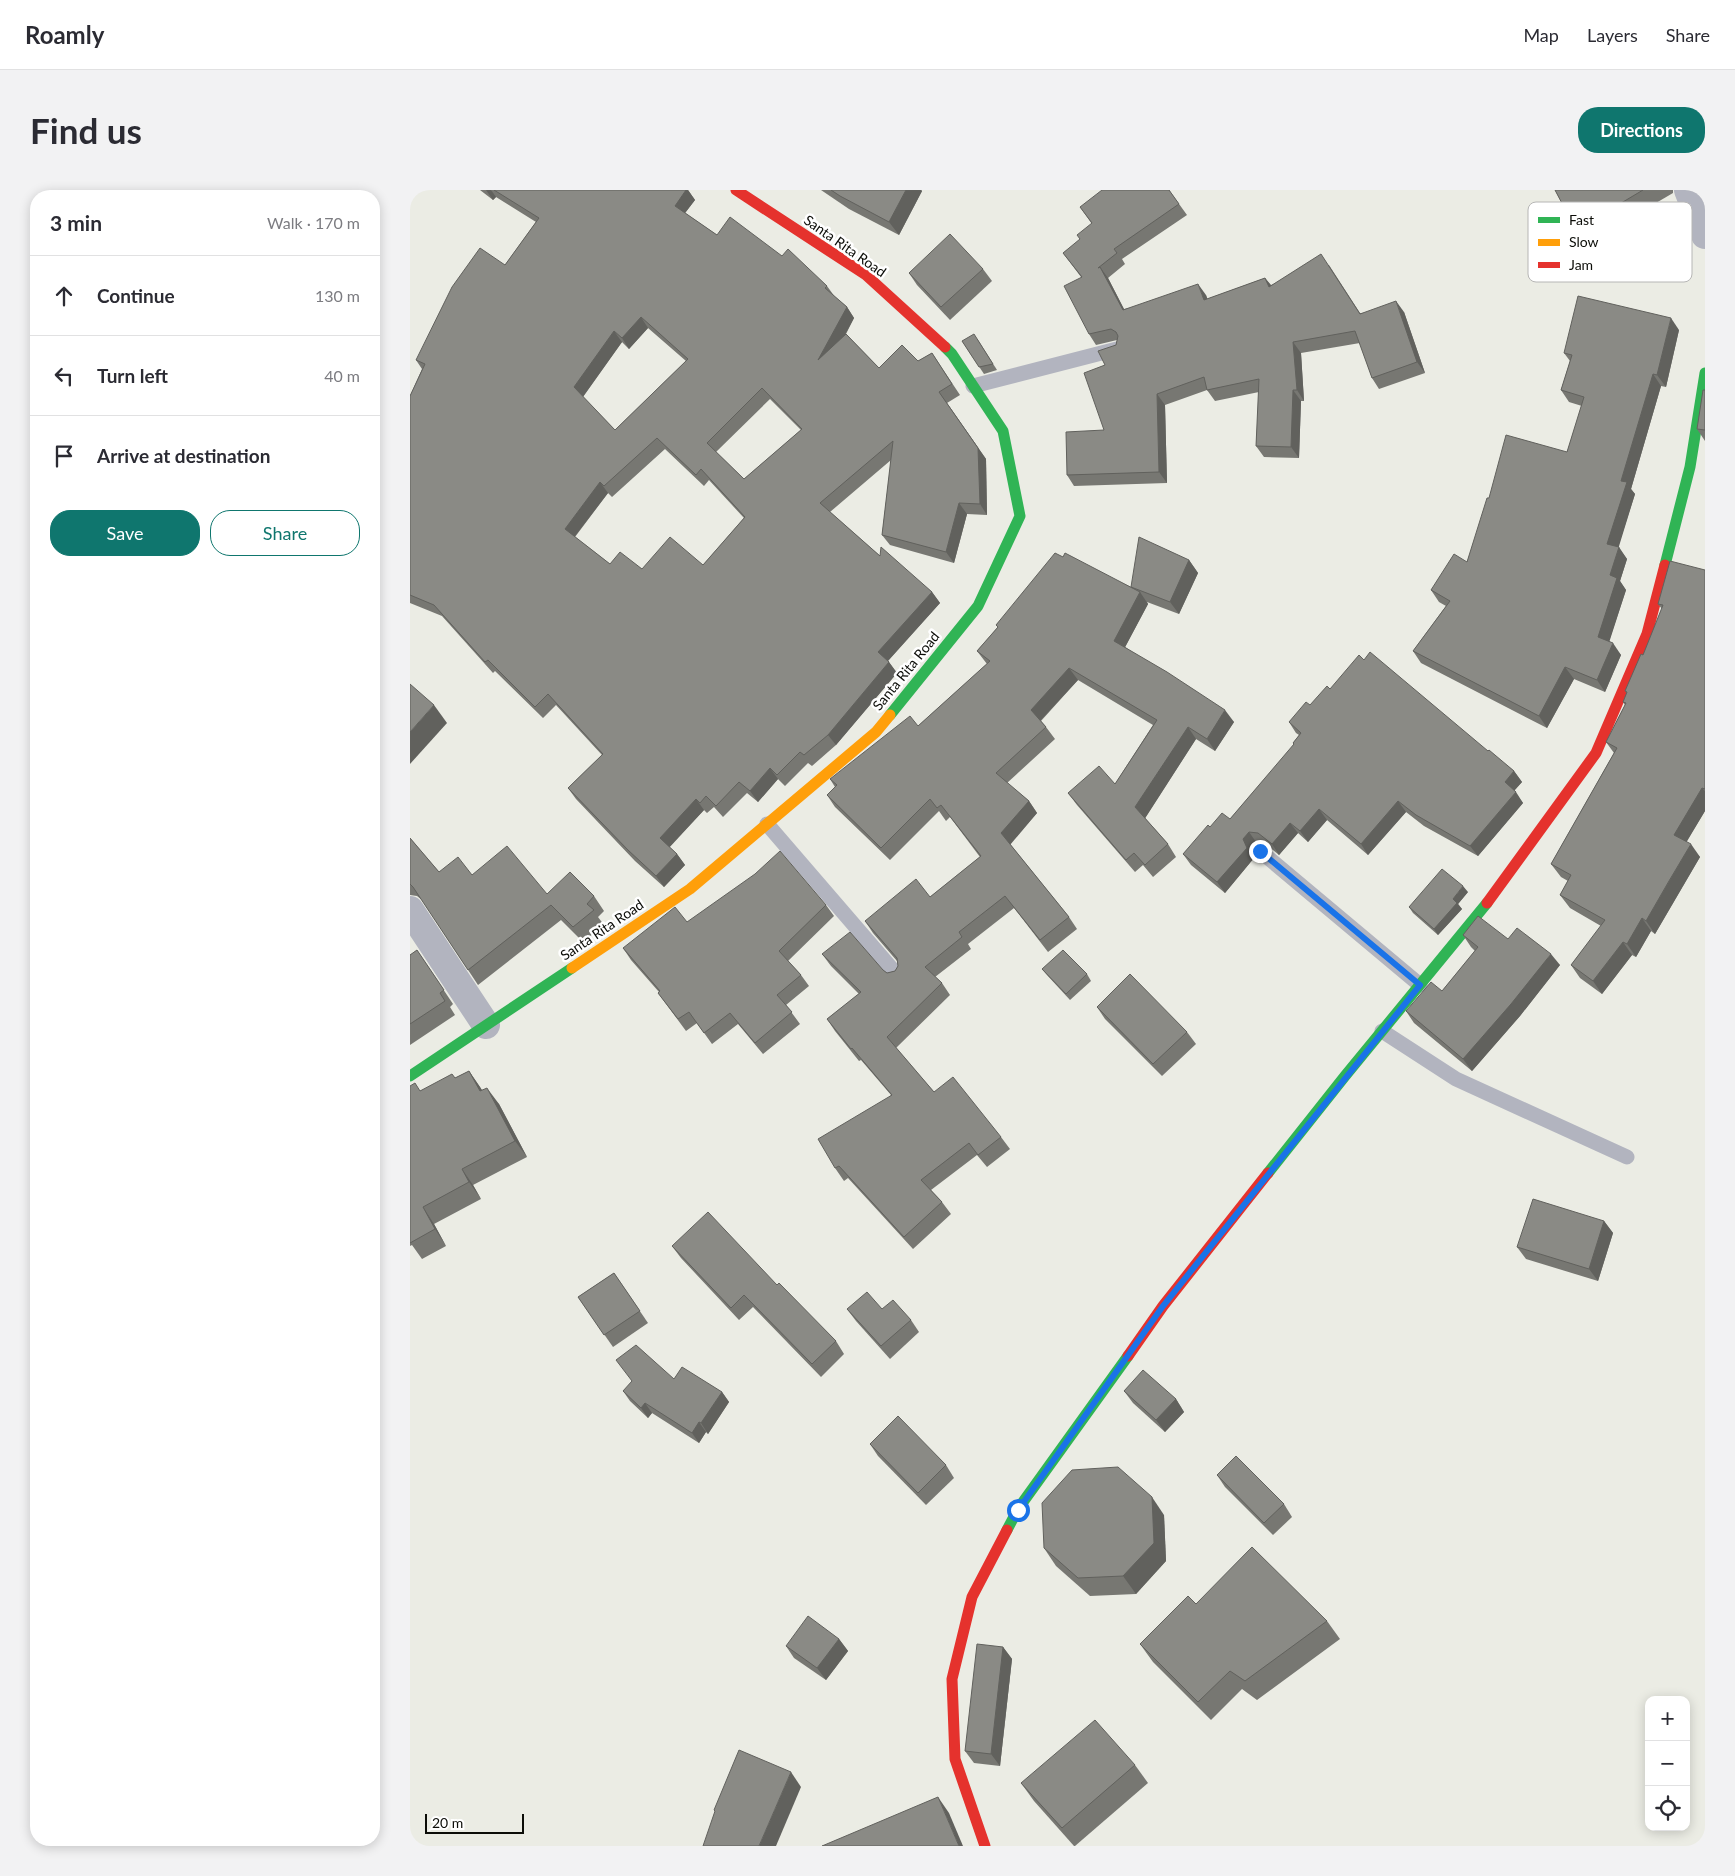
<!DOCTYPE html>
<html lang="en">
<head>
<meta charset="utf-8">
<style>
	:root { --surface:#fff; --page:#f2f2f3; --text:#2b2b33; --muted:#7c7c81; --line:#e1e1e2; --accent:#0f766e }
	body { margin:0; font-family:Lato,sans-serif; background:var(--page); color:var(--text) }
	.controls { position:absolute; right:15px; bottom:15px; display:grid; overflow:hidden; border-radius:10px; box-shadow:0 2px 12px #0003 }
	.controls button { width:45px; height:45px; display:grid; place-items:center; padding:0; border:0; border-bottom:1px solid var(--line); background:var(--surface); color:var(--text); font:25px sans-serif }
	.scale { position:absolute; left:15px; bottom:12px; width:99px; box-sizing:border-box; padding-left:5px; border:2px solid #0c0d08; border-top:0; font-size:14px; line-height:18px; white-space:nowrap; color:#0c0d08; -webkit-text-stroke:4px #fff; paint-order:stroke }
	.stop { position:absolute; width:15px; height:15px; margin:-11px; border:4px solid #1a73e8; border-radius:50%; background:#fff }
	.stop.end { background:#1a73e8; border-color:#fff; box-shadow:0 1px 5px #0008 }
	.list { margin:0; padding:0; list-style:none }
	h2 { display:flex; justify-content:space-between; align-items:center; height:65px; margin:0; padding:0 20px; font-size:21px }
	h2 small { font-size:16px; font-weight:400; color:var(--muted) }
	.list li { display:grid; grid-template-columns:32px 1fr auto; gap:15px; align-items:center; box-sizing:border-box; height:80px; padding:0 20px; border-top:1px solid var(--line) }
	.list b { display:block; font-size:19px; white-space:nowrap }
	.list em { font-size:16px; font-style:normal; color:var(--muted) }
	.actions { display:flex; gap:10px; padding:15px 20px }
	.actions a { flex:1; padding:11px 0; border:1px solid var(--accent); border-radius:20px; text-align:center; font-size:18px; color:var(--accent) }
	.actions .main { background:var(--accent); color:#fff }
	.icon { flex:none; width:28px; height:28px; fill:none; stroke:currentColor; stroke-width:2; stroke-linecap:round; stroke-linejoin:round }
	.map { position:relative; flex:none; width:1295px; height:1656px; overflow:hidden; border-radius:20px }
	header { display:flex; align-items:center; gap:30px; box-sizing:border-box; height:70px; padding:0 25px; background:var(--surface); border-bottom:1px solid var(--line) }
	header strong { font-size:24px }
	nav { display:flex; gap:28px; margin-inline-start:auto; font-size:18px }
	.intro { display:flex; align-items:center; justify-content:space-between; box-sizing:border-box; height:120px; padding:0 30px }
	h1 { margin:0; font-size:35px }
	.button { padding:12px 22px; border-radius:20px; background:var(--accent); color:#fff; font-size:18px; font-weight:700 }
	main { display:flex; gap:30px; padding:0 30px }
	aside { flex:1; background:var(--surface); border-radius:20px; box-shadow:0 2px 12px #0003 }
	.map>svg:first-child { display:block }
</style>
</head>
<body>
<header>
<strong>Roamly</strong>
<nav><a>Map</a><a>Layers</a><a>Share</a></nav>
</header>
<div class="intro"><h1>Find us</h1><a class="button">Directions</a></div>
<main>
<aside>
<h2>3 min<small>Walk · 170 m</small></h2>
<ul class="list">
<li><svg class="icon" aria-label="ahead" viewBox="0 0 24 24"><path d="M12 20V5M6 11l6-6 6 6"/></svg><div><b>Continue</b></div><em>130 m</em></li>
<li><svg class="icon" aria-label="left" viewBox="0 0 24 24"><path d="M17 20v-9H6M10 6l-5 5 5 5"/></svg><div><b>Turn left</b></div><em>40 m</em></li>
<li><svg class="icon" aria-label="arrive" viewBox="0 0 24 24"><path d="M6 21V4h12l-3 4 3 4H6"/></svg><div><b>Arrive at destination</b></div></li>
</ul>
<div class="actions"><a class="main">Save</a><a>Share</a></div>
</aside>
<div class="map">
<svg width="1295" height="1656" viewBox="0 0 1295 1656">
	<rect width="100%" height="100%" fill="#ebece4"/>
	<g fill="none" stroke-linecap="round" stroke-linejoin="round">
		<g stroke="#b2b4bf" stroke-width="15">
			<path d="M563,196l144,-37"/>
			<path d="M357,634l131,152"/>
			<path d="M850,661l160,134"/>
			<path d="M972,841l74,48 171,78"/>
		</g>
		<g stroke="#b2b4bf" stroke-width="28">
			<path d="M1278,0l17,45"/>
			<path d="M0,720l76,115"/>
		</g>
		<g stroke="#30b455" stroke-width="11">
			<path d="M1255,375l25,-98 15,-94"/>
			<path d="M480,525l88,-109 42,-90 -17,-85 -51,-77 -7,-7"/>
			<path d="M0,886l162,-108"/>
			<path d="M858,983l77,-97 142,-173"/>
			<path d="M597,1340l11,-21 110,-153"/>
		</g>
		<path stroke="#ff9f0a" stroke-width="11" d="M162,778l118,-79 186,-157 14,-17"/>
		<g stroke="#e5322d" stroke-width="11">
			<path d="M326,0l130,85 79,72"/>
			<path d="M1077,713l109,-150 51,-119 18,-69"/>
			<path d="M718,1166l35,-50 105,-133"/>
			<path d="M575,1656l-30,-87 -3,-80 20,-82 35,-67"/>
		</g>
	</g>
	<g fill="#777772" fill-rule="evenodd">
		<path d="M70,0h208l7,10 -10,13 32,22 65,21 45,30 8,11 12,10 7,11 -8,16 33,34 39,-7 14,-8 28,42 -13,8 39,56 1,56 -20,-1 -13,49 -64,-18 -8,-10 9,-75 -61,52 50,44 52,36 8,11 -52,58 9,12 -61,72 -24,21 -4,-3 -23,23 -7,-7 -20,23 -11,-9 -24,24 -9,-10 -7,6 -3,-3 -35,37 8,7 8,11 -21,22 -29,-26 -59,-62 -8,-11 34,-33 -46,-50 -13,13 -48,-47 -2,2 -51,-57 -32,-13v-207l12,-27 -6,-9 89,-95 31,-43 -40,-25 -3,3zM238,138l38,33 -71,69 -32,-33 39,-55 7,7zM360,209l31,31 -57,49 -28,-27zM255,259l39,37 5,-6 35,38 -41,47 -61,4 -32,-5 -35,-27 33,-44 4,4z"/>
		<path d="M411,0h100l1,1 -23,44 -50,-26z"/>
		<path d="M759,0l18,25 -65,44 3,5 -17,14 16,31 82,-14 1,4 58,-21 6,7 58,-20 31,48 44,-1 21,61 -46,16 -7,-11 -12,-35 -59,10 3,48h-3l-2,57 -35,-1 -8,-11 3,-54 -44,9 -8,-11 -42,15 2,78 -93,3 -7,-11 37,-45 1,-65 11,-20 1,-5 -21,5 -7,-11 -8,-57 -18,-24 17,-13 12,-16 -12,-17z"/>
		<path d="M1145,0h118v3l-87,51 -10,-14z"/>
		<path d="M573,79l9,12 -42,39 -33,-35 -8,-12z"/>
		<path d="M1269,140l-13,57 -5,-1 -30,103 4,5 -17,53 9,12 -7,22 6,9 -17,51 12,14 -16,37 -31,-13 -27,49 -126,-65 -8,-12 33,-45 -7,-4 -8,-12 36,-28 22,-64 78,-46 15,-46 -13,-4 -8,-12 9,-29 -6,-8z"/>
		<path d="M568,150l19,30 -13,4 -22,-33z"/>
		<path d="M1295,200v51l-8,-12z"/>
		<path d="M653,367l68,30 58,-27 9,13 -19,41 -32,-12 1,2 -23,43 109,75 -19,29 -19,-12 -51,79 23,26 8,13 -23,20 -10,-12 -8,7 -58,-67 -9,-12 47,-9 38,-59 -75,-45 -37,41 5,6 9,12 -48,44 22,18 8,12 -27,31 59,73 8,12 -29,23 -34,-44 -46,36 3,5 -36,28 7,6 8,12 -54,53 38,44 67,45 9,12 -23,18 -10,-12 -46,35 11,12 9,12 -38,35 -65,-71 -4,3 -9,-13 56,-73 -30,-35 -2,1 -24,-30 -8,-12 32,-25 -28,-28 -9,-12 61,16 4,3 8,-2 3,-5 -1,-5 -24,-28 -8,-12 65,-24 50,-40 -30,-40 -4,4 -7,-10 -49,49 -55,-53 -8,-12 8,-8 -5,-8 88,-53 69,-62 -10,-13 21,-24 -2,-2z"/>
		<path d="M1295,380v241l-19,31 14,15 -45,77 -4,-3 -15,26 -4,-2 -30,39 -22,-16 -9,-13 30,-39 -31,-18 -10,-13 8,-14 -7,-4 -10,-13 63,-111 -8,-11 19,-37 -2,-3 4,-8 -2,-3 18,-36 19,-46 -4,-5z"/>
		<path d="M920,499l158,62 26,20 8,11 -8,9 9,12 -45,53 -54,-30 -18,-14 -38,43 -41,-35 -19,22 -10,-9 -19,22 -13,-11 -10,-2 -5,8 3,8 -29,35 -34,-28 -8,-11 27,-27 20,-8 64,-74 -1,-2 6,-8 -3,-2 -7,-11z"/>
		<path d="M0,648l29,34 33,3 75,19 47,2 10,15 -6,6 6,8 -21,17 -22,-22 -83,65 -56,-85 -5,-4 -7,-1z"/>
		<path d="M1058,702l-10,12 4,5 -24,26 -25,-22 -4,-6z"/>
		<path d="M416,715l8,11 -46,45 13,14 8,11 -23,19 14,19 -37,30 -25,-30 -26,20 -15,-21 -11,8 -28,-38 1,-1 -28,-32 -8,-12 64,-26z"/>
		<path d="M1053,745l45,4 52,26 -40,51 -48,55 -58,-48 -8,-12 36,-20 33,-40 -4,-4z"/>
		<path d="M7,760l36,54 -3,3 5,8 -45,30v-90z"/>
		<path d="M632,779l45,5 4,7 -21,19 -23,-25z"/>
		<path d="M687,817l90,25 9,12 -34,32 -57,-57z"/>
		<path d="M59,881l13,19 17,14 28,53 -54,28 8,14 -47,25 12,22 -24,13 -10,-14 -2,1v-160l10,5 35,-13z"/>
		<path d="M1194,1031l9,12 -15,48 -72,-22 -9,-12z"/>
		<path d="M262,1056l105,39 59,56 8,13 -23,23 -68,-70 -14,13 -58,-62z"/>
		<path d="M204,1083l34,50 -35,24 -35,-50z"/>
		<path d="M437,1119h35l29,11 8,12 -29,27 -34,-38z"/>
		<path d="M264,1189l48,13 7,10 -21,32 -2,-2 -7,11 -47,-30 -4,5 -18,-17 -7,-10z"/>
		<path d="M714,1201l52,8 8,13 -19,20 -32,-29z"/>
		<path d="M460,1254l76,21 8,13 -28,27 -48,-49z"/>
		<path d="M807,1285l67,29 8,13 -19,18 -48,-48z"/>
		<path d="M754,1325l2,46 -30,33 -46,2 -34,-30 -12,-18z"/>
		<path d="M786,1414l131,17 13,18 -83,61 -15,-11 -31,31 -58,-58 -13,-18z"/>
		<path d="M429,1449l9,12 -22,29 -32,-22 -8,-12z"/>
		<path d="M593,1457l9,12 -12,107 -26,-3 -9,-12z"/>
		<path d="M725,1575l13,18 -73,63h-1l-40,-45 -13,-18z"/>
	</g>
	<g fill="#61615d">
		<path d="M76,0h5l5,7 -3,3z"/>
		<path d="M276,0h2l7,10 -13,17 -7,-11z"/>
		<path d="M496,0h15l1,1 -23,44 -10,-13z"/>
		<path d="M690,77l8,11 22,43 -7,-11z"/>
		<path d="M855,88l8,10 -4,-1z"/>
		<path d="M788,94l8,11 6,16 -8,-11z"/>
		<path d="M986,111l8,11 21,61 -8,-11z"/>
		<path d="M437,117l7,11 -28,52 -8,-10z"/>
		<path d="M231,127l7,11 -19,21 -7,-11z"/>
		<path d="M1261,128l8,12 -13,57 -9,-12z"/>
		<path d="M204,141l8,11 -40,56 -8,-11z"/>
		<path d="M883,152l8,11 3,48 -7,-11z"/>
		<path d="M1243,184l8,12 -30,103 4,5 -19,62 -9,-12 14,-63z"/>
		<path d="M883,200l8,11 -2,57 -8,-11z"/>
		<path d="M529,202l47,67 1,56 -7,-11z"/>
		<path d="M747,204l8,11 2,78 -8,-11z"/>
		<path d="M190,292l8,11 -36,47 -7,-11z"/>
		<path d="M549,313l8,11 -13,49 -8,-11z"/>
		<path d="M1209,357l8,12 -7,22 6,9 -19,59 -9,-12 12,-62z"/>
		<path d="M779,370l9,13 -19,41 -9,-12z"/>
		<path d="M522,402l8,11 -54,60 -8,-11z"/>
		<path d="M730,402l8,12 -26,49 -8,-12z"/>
		<path d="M1203,453l8,12 -16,37 -8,-12z"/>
		<path d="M479,472l8,11 -61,72 -8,-10z"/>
		<path d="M1155,477l9,12 -27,49 -8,-12z"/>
		<path d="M659,478l9,12 -39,42 -8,-12z"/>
		<path d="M24,515l13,18 -37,41v-32z"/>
		<path d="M815,520l9,12 -19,29 -8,-12z"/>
		<path d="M778,537l8,12 -52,81 -9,-13z"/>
		<path d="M360,578l8,11 -20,23 -8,-11z"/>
		<path d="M1104,581l8,11 -10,11 -7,-11z"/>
		<path d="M1292,598l3,3v20l-22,37 -9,-13z"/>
		<path d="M1106,602l7,11 -45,53 -8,-10z"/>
		<path d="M286,609l8,11 -36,39 -8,-11z"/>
		<path d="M619,611l8,12 -27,32 -9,-12z"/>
		<path d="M988,611l8,11 -38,43 -7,-11z"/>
		<path d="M909,619l8,11 -19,22 -8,-11z"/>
		<path d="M880,633l8,10 -19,22 -7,-11z"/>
		<path d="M839,642l7,10 -5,8 3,8 -29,35 -8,-11 26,-43z"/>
		<path d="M1281,654l9,13 -45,77 -9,-13z"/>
		<path d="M267,664l8,11 -21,22 -8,-11z"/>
		<path d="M1053,696l5,6 -10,12 4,5 -24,26 -4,-6 19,-30z"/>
		<path d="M1232,728l9,13 -15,26 -9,-13z"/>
		<path d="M1213,752l9,13 -30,39 -9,-13z"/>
		<path d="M1141,764l9,11 -40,51 -48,55 -9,-12z"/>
		<path d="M59,881l11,16 11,20 -11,-16z"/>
		<path d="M77,898l12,16 28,53 -12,-16z"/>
		<path d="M52,979l11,16 8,14 -12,-17z"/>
		<path d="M13,1017l11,17 12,22 -11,-17z"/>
		<path d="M1194,1031l9,12 -15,48 -9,-12z"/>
		<path d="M312,1202l7,10 -21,32 -7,-11z"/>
		<path d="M766,1209l8,13 -19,20 -9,-12z"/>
		<path d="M235,1213l7,10 -4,5 -7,-10z"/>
		<path d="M289,1232l7,10 -7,11 -7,-10z"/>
		<path d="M742,1307l12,18 2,46 -30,33 -13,-18z"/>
		<path d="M429,1449l9,12 -22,29 -9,-12z"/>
		<path d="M593,1457l9,12 -12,107 -9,-12z"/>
		<path d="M381,1582l10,15 -25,59h-17z"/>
		<path d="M528,1607l11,16 14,33h-4z"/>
	</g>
	<g fill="#8a8a85" stroke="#61615d" fill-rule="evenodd">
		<path d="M84,0h192l-11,16 42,29 13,-18 52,39 6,-7 39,37 -2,2 22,19 -29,53 28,-26 33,34 23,-23 16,16 14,-8 20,31 -13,8 39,56 2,56 -21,-1 -13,49 -64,-17 11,-94 -73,62 60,53 1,-9 51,45 -54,60 11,10 -61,73 -24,20 -4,-3 -23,23 -7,-7 -20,23 -11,-9 -23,24 -10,-10 -6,7 -4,-4 -36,39 17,16 -21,22 -28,-26 -60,-62 35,-34 -55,-60 -13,13 -47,-47 -3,2 -51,-57 -24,-10v-199l15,-32 -9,-4 36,-73 28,-39 25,17 34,-47zM231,127l47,42 -73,71 -41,-43 40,-56 8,7zM352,198l40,41 -58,50 -37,-36zM247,248l39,37 5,-6 44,48 -42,48 -33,-28 -28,32 -22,-17 -10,12 -45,-35 35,-47 4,4z"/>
		<path d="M421,0h75l-17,32 -49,-26z"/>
		<path d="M692,0h67l10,14 -65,45 3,4 -19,15 2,-1 23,43 75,-26 6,16 61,-22 4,9 52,-33 39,60 36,-13 21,61 -45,16 -17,-47 -62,11 4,48h-4l-2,57 -35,-1 3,-67 -52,11 -3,-13 -47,17 2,78 -92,3 -1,-43 38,-2 -20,-57 21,-8 -7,-14 18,-6 2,-9 -2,-4 -5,-3 -22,5 -25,-48 18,-9 -19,-24 17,-14 -3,-4 15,-12 -12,-16z"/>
		<path d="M1145,0h88l-67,40z"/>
		<path d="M1292,0h3v6z"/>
		<path d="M540,44l33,35 -42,38 -32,-34z"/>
		<path d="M1168,106l93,22 -14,57 -4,-1 -32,107 6,1 -20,62 12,3 -9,28 7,3 -19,59 15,6 -16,37 -32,-13 -26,49 -126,-65 37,-50 -19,-11 23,-36 13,8 20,-64h2l17,-63 61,17 17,-55 -23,-7 11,-35 -8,-2z"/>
		<path d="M564,144l19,30 -14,3 -17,-26z"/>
		<path d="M1293,200h2v40l-8,-1z"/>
		<path d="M729,347l50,23 -19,42 -39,-15z"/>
		<path d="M645,363l8,4 2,-4 75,39 -26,49 53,31 58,38 -18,29 -19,-12 -53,80 33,37 -23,21 -11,-12 -8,7 -58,-67 31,-27 16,18 42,-64 -88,-52 -38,42 15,17 -50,46 33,28 -28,32 68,84 -29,23 -35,-44 -46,36 3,5 -37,30 17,16 -55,54 47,55 19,-15 48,60 -23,18 -9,-12 -48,37 21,22 -38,35 -65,-71 -4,2 -17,-29 74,-44 -40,-47 -1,1 -24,-30 34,-27 -39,-38 28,-22 33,38 4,3 8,-2 3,-5 -1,-8 -32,-37 51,-42 14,18 51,-41 -40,-51 -4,3 -7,-9 -49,49 -54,-53 10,-10 -7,-6 80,-63 8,10 72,-65 -13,-10 21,-24 -2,-2z"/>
		<path d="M1260,371l35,9v219l-3,-1 -28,47 17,9 -22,37 -23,40 -4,-3 -15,26 -4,-2 -30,39 -22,-16 34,-45 -45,-25 11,-20 -20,-11 66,-116 -11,-6 20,-39 -3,-1 4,-10 -2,-1 16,-37 2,1 20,-50 -5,-1z"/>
		<path d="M960,462l118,99 1,-1 25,21 -9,11 11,10 -46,54 -54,-31 -18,-14 -37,43 -42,-35 -19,22 -10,-8 -18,21 -14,-11 -9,-1 -6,7 4,9 -30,34 -34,-28 25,-29 2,2 12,-14 8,6 64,-75 -1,-1 8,-10 -12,-11 17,-20 4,3 17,-19 3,3 29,-34 5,5z"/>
		<path d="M0,494l24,21 -24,27z"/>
		<path d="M0,648l29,34 19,-15 14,18 35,-29 40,48 23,-22 24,24 -7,8 7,6 -21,17 -22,-22 -83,65 -55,-83 -3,-3z"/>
		<path d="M370,661l46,54 -47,46 22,24 -24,20 15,17 -37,31 -25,-30 -26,20 -15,-21 -11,7 -20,-26 2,-2 -37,-43 52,-41 12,15 68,-48z"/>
		<path d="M1032,679l21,17 -10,13 4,4 -23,26 -25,-22z"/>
		<path d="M1068,726l30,23 9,-11 34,26 -40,50 -48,55 -57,-48 25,-29 11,9 36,-44 -15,-12z"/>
		<path d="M7,760l27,40 -4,3 5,8 -35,23v-69z"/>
		<path d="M653,760l24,24 -21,20 -24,-25z"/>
		<path d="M720,784l57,58 -34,32 -56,-57z"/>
		<path d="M59,881l11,20 7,-3 28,53 -53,28 7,13 -46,25 12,22 -25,14v-157l5,-3 5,8 32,-17 3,4z"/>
		<path d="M1123,1009l71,22 -15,48 -72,-22z"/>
		<path d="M298,1022l69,73 2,-2 57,58 -24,23 -68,-69 -13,13 -59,-62z"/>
		<path d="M204,1083l26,38 -36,24 -26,-38z"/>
		<path d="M457,1102l15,17 11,-9 18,20 -30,26 -34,-37z"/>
		<path d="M226,1155l38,34 8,-12 40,25 -21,31 -2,-1 -7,11 -47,-30 -4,5 -18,-17 9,-10 -16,-21z"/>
		<path d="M733,1180l33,29 -20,21 -32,-29z"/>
		<path d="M488,1226l48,49 -28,28 -48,-49z"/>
		<path d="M826,1266l48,48 -20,19 -47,-48z"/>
		<path d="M708,1277l34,30 2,46 -31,33 -45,2 -34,-30 -2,-45 30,-33z"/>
		<path d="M842,1357l75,74 -82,60 -15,-10 -32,31 -58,-58 48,-48 8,8z"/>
		<path d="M398,1426l31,23 -22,29 -31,-22z"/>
		<path d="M567,1454l26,3 -12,107 -26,-3z"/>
		<path d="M685,1530l40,45 -73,63 -41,-45z"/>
		<path d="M329,1560l52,22 -32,74h-56l12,-35 -1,-1z"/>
		<path d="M528,1607l21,49h-137z"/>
	</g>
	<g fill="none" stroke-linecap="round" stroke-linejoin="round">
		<path stroke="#1a73e8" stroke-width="6" d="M608,1320l145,-204 257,-321 -160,-134"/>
	</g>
	<g text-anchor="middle" stroke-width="5" stroke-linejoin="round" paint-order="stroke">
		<g font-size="14" fill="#0c0d08" stroke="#fff">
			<text transform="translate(435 56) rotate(35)" y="5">Santa Rita Road</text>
			<text transform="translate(496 481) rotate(-51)" y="5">Santa Rita Road</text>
			<text transform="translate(192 740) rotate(-34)" y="5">Santa Rita Road</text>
		</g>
	</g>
	<rect x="1118" y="12" width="164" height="80" rx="8" fill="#fff" stroke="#b6b6b5" stroke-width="1"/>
	<rect x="1128" y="27" width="22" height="6" fill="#30b455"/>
	<rect x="1128" y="49" width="22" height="7" fill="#ff9f0a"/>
	<rect x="1128" y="72" width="22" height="6" fill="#e5322d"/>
	<g font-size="14" fill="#0c0d08">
		<text x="1159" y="35">Fast</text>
		<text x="1159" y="57">Slow</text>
		<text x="1159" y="80">Jam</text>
	</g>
</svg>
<div class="controls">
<button>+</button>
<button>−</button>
<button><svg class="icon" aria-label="locate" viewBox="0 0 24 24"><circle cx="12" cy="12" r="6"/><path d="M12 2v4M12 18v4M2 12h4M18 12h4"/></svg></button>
</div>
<div class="scale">20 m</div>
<div class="stop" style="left:608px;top:1320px"></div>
<div class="stop end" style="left:850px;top:661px"></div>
</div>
</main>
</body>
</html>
